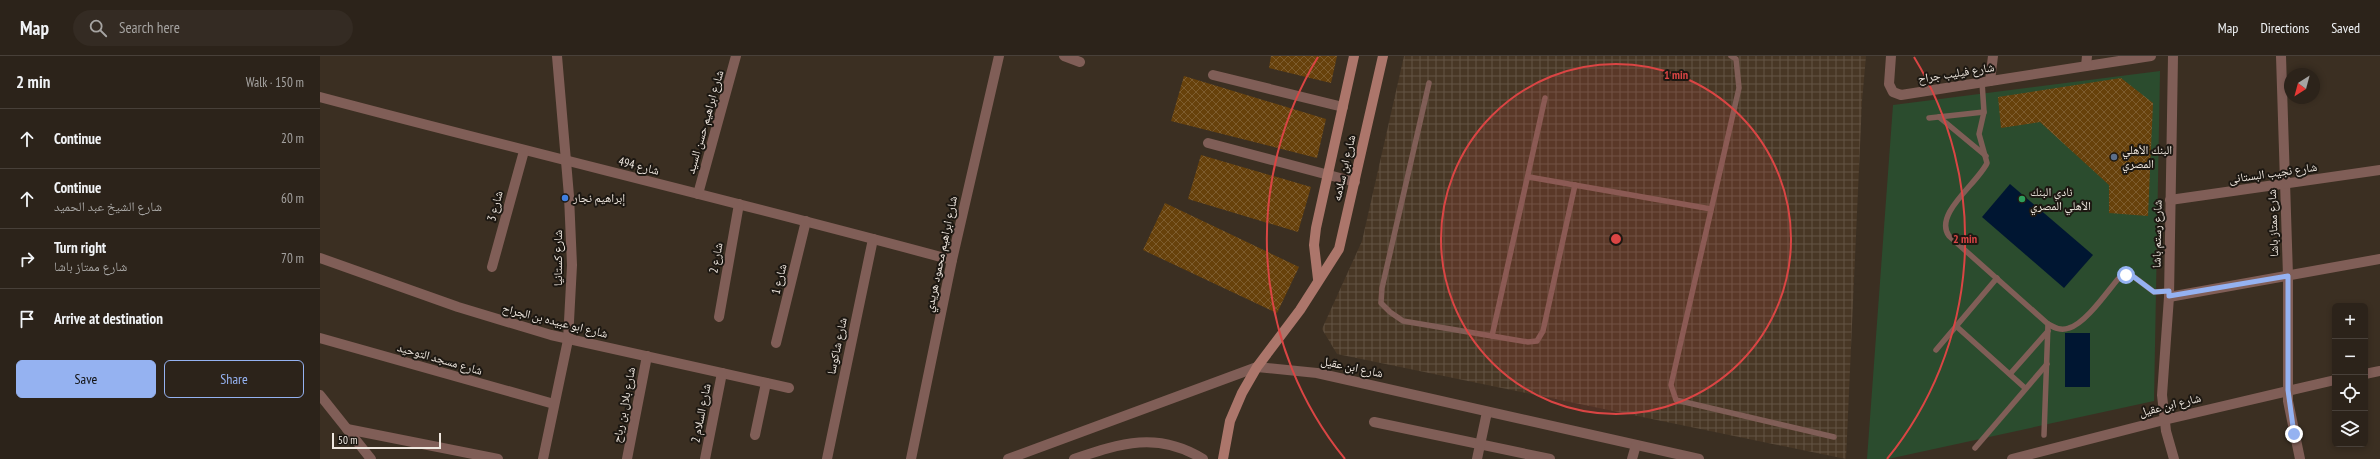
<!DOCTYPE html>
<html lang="en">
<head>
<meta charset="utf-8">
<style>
	:root { --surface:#2c231a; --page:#342b23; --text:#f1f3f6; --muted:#a6a4a2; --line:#484039; --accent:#95b2f1 }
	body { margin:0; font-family:"PT Sans Narrow","Noto Naskh Arabic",sans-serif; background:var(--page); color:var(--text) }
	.controls { position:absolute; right:12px; bottom:12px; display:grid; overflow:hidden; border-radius:6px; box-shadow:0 2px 6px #0003 }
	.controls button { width:36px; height:36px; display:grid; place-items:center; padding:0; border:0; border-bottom:1px solid var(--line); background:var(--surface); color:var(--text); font:20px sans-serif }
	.compass { position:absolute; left:1964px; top:12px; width:36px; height:36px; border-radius:50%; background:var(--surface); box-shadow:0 2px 6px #0003; rotate:216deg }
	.scale { position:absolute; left:12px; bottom:10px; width:109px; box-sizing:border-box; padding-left:4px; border:2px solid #f0e8e0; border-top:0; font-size:11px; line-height:14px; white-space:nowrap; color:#f0e8e0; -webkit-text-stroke:3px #1d1812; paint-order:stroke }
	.stop { position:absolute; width:12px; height:12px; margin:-9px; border:3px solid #95b2f1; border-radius:50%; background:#fff }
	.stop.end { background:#95b2f1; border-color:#fff; box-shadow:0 1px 4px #0008 }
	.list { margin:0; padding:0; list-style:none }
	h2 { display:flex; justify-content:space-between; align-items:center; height:52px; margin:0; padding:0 16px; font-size:17px }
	h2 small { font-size:13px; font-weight:400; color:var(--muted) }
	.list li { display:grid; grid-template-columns:26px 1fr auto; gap:12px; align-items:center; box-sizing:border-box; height:60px; padding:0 16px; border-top:1px solid var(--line) }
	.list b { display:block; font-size:15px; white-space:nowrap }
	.list p { margin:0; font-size:13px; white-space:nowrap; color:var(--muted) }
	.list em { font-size:13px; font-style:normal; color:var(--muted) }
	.actions { display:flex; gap:8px; padding:12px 16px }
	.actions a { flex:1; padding:9px 0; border:1px solid var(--accent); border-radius:6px; text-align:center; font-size:14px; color:var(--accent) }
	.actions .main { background:var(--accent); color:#111 }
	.icon { flex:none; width:22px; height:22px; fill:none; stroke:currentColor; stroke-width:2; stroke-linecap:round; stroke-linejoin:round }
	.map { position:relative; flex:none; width:2060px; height:403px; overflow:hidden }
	header { display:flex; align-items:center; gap:24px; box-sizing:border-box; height:56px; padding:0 20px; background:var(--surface); border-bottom:1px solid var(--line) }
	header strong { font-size:19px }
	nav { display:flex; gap:22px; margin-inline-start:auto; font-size:14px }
	.search { width:280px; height:36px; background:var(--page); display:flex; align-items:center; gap:10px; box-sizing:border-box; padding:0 14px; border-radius:22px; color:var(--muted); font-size:15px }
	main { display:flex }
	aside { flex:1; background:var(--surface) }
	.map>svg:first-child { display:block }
</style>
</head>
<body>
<header>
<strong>Map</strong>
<div class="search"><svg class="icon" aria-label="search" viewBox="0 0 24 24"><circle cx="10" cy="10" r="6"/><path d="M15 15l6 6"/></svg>Search here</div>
<nav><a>Map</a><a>Directions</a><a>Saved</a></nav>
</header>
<main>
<aside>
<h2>2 min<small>Walk · 150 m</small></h2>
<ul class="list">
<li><svg class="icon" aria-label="ahead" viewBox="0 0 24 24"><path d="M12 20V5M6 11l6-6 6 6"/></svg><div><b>Continue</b></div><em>20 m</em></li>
<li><svg class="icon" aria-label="ahead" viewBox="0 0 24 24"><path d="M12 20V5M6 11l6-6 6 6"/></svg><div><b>Continue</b><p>شارع الشيخ عبد الحميد</p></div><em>60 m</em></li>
<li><svg class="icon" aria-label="right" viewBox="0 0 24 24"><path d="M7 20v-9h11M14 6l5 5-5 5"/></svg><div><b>Turn right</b><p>شارع ممتاز باشا</p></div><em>70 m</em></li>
<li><svg class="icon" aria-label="arrive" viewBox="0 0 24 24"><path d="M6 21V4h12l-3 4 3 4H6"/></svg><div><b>Arrive at destination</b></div></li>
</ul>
<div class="actions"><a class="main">Save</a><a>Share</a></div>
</aside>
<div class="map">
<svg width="2060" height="403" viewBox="0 0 2060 403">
	<defs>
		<pattern id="industrial-grid" width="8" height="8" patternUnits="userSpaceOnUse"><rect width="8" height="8" fill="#483725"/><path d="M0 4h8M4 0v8" fill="none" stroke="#635444"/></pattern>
		<pattern id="building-cross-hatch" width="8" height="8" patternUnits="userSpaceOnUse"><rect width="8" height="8" fill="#67410b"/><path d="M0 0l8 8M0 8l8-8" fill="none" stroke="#7d5c2e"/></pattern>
	</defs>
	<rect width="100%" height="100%" fill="#3b2f22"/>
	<path fill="url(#industrial-grid)" d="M1084,0h462l-4,45 -16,358 -509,-105 -15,-25 40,-88z"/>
	<path fill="#2b4c2e" d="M1840,15l-6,330 -266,58h-21l26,-354z"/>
	<g fill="#001632">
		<path d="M1690,128l83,71 -29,33 -82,-71z"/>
		<rect x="1745" y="277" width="25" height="54"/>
	</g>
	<g fill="url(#building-cross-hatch)">
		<path d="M951,0h66l-6,27 -62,-15z"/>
		<path d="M864,20l142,43 -9,39 -146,-37z"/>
		<path d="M1801,22l32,25 -5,113 -39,-3v-28l-69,-63 -39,6 -3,-31z"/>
		<path d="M881,99l110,32 -13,45 -110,-33z"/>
		<path d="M845,147l134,64 -22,46 -134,-63z"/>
	</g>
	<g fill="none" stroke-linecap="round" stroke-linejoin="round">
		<g stroke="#805e57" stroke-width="5.5">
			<path d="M1411,0l5,3 3,29 -68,297 5,15 158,37"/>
			<path d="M1662,26l2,30 -5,22 8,29c-9,20 -54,51 -38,73l99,88c7,4 13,7 21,4 16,-4 38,-36 49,-49l8,-4 8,2 20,15 15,-1"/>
			<path d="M1109,27l-47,205 -1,15 9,9 13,9 89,15 53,-238"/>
			<path d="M1619,61l47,39"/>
			<path d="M1609,62l55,-6"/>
			<path d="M1209,121l182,32"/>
			<path d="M1636,270l69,62"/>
			<path d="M1172,280l36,6 9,-1 6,-10 32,-146"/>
			<path d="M1616,294l61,-72"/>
			<path d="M1690,318l38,-43"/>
			<path d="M1724,379l4,-111"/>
			<path d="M1655,392l72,-84"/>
		</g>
		<g stroke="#805e57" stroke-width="10">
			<path d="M744,0l16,6"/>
			<path d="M1571,0l-2,28 4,8 8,3 250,-39"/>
			<path d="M1853,0l-4,241 -7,98 4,36 8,28"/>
			<path d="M1961,0l7,220v125l12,58"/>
			<path d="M1766,10l1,-10"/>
			<path d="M893,19l130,32"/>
			<path d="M1670,25l3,-25"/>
			<path d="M0,41c211,56 422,106 632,163"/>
			<path d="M888,87l147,39"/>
			<path d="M378,138l38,-138"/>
			<path d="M1850,144l210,-30"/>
			<path d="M0,202l138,49 93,28 238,53"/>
			<path d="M172,211l32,-116"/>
			<path d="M1849,241l211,-38"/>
			<path d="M399,261l20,-113"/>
			<path d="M0,282l234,66"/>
			<path d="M456,287l30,-122"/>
			<path d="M2045,318l15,-3"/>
			<path d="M0,339l51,64"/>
			<path d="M1054,366l176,37"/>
			<path d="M27,373l151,30"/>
			<path d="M435,379l11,-52"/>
			<path d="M223,403l25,-119 4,-75 -3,-69 -12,-140"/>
			<path d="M307,403l20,-103"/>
			<path d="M385,403l17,-86"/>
			<path d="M507,403l46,-220"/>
			<path d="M591,403l41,-199 47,-204"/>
			<path d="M688,403l249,-92 60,6 382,86"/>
			<path d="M754,403c47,-16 84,-28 129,0"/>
			<path d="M1157,403l10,-47"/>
			<path d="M1312,403l4,-14"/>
			<path d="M1692,403l152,-39 171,-40"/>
		</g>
		<g stroke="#ac766b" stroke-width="10">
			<path d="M998,223l-4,-34 2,-17 38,-172"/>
			<path d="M903,403l7,-38 12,-28 15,-26 43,-57 39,-61 44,-193"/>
		</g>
	</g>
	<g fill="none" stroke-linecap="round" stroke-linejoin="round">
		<path stroke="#95b2f1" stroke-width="5" d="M1806,219l8,2 20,15 15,-1v5l119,-20v114l6,44"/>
	</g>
	<circle cx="1296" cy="183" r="175" fill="#da4544" fill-opacity=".12"/>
	<g fill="none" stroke="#da4544" stroke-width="2">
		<circle cx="1296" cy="183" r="175"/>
		<path d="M1025 403A349 349 0 0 1 998 1M1594 1A349 349 0 0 1 1567 403"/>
	</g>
	<circle fill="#5c6f8a" stroke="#1d1812" stroke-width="1.5" cx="1794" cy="101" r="4"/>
	<circle fill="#3f7fe0" stroke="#1d1812" stroke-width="1.5" cx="245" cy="142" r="4"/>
	<circle fill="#2e9e5b" stroke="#1d1812" stroke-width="1.5" cx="1702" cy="143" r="4"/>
	<g text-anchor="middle" stroke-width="4" stroke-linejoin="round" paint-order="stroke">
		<g font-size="12" fill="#f0e8e0" stroke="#1d1812">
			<text transform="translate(1636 17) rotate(-9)" y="4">شارع فيليب جراح</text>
			<text transform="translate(385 66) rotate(-74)" y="4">شارع ابراهيم حسن السيد</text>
			<text transform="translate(319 110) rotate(14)" y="4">شارع 494</text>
			<text transform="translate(1024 112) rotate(-77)" y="4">شارع ابن سلامه</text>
			<text transform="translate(1953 117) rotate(-8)" y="4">شارع نجيب البستانى</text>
			<text transform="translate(175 150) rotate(-75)" y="4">شارع 3</text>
			<text transform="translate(1953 167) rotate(-92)" y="4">شارع ممتاز باشا</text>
			<text transform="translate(1837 178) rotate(-89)" y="4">شارع رستم باشا</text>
			<text transform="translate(621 198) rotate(-78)" y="4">شارع ابراهيم محمود هريدي</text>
			<text transform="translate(238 202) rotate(-90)" y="4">شارع كستانيا</text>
			<text transform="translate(396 202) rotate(-80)" y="4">شارع 2</text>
			<text transform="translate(459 223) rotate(-76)" y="4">شارع 1</text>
			<text transform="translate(235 265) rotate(14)" y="4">شارع ابو عبيده بن الجراح</text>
			<text transform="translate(517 290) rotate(-78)" y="4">شارع شاكوسا</text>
			<text transform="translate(120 303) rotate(16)" y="4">شارع مسجد التوحيد</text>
			<text transform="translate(1032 311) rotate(12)" y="4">شارع ابن عقيل</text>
			<text transform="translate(304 349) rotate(-79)" y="4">شارع بلال بن رباح</text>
			<text transform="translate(1850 349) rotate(-14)" y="4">شارع ابن عقيل</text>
			<text transform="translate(381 357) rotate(-79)" y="4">شارع السلام 2</text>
		</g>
		<g font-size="12" fill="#f0e8e0" stroke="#1d1812" text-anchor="start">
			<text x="1802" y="98">البنك الأهلي<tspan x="1802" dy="14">المصري</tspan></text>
			<text x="1710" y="140">نادي البنك<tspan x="1710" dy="14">الأهلي المصري</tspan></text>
			<text x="253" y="146">إبراهيم نجار</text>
		</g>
	</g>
	<circle cx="1296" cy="183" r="6" fill="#da4544" stroke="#1d1812" stroke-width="2"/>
	<g font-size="12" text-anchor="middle" font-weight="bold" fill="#da4544" stroke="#1d1812" stroke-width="4" stroke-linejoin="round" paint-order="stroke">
		<text x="1356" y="23">1 min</text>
		<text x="1645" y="187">2 min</text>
	</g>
</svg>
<div class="controls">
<button>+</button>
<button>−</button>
<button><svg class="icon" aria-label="locate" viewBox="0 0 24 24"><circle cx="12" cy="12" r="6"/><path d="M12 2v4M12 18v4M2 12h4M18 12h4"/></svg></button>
<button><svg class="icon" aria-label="layers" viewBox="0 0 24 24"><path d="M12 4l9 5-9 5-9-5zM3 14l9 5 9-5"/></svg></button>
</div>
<svg class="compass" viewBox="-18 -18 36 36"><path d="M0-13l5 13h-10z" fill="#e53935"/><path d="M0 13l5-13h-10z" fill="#a6a4a2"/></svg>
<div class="scale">50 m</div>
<div class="stop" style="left:1806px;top:219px"></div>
<div class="stop end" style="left:1974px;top:378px"></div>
</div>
</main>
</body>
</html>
